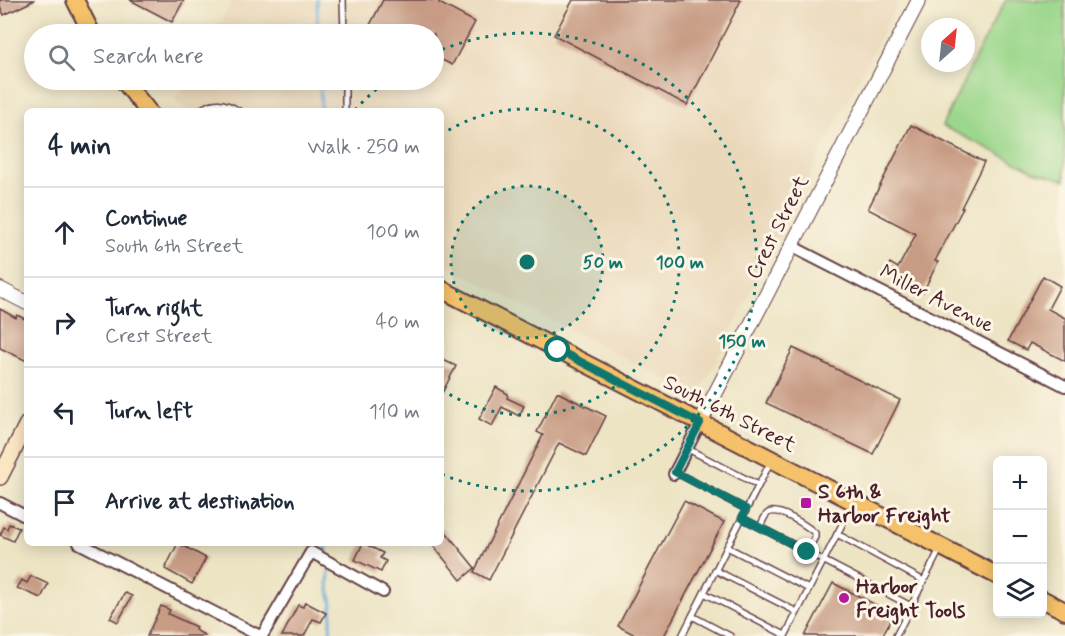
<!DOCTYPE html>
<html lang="en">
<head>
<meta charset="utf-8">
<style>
	:root { --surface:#fff; --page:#f2f2f3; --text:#1f2937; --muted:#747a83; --line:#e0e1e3 }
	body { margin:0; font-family:Mynerve,sans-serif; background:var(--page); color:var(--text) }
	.controls { position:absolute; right:18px; bottom:18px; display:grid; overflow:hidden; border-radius:9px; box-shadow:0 3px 15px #0003 }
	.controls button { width:54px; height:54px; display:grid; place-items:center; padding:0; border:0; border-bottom:2px solid var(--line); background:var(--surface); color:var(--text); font:30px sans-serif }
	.compass { position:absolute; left:921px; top:18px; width:54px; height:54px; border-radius:50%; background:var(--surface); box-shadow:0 3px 15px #0003; rotate:27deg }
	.stop { position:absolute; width:18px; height:18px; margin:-14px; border:4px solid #0f766e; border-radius:50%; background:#fff }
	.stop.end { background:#0f766e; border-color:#fff; box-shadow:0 2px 6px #0008 }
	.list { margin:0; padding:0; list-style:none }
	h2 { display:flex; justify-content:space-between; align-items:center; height:78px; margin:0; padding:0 24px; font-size:26px }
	h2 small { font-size:20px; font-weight:400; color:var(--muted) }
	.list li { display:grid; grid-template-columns:39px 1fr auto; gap:18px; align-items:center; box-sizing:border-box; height:90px; padding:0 24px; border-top:2px solid var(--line) }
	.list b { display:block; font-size:22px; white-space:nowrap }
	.list p { margin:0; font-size:20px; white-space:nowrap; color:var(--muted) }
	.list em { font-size:20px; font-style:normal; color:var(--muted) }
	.icon { flex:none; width:33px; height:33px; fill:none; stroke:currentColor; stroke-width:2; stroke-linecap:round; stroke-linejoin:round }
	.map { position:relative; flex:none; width:1065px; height:636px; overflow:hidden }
	.search { position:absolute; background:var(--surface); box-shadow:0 3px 15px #0003; left:24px; top:24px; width:420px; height:66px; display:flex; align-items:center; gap:15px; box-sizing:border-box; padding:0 21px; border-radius:33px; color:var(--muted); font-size:22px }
	.panel { position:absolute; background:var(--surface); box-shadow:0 3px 15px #0003; left:24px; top:108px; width:420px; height:438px; border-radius:9px }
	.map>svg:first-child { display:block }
</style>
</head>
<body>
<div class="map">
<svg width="1065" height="636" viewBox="0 0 1065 636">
	<rect width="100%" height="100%" fill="#fcf5e5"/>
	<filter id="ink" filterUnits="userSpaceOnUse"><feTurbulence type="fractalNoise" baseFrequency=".0167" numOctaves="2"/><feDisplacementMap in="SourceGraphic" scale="12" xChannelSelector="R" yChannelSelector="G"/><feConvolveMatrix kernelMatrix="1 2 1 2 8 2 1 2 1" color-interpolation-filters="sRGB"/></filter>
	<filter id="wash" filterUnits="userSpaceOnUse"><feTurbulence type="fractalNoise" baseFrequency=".008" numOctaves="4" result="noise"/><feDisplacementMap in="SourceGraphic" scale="24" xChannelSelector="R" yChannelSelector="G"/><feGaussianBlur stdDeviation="1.35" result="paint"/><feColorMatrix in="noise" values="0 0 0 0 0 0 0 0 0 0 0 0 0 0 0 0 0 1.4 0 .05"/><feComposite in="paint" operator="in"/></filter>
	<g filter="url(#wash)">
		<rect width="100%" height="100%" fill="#ede4c4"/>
		<path fill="#ead8ba" d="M232,0h667l-201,396 -257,-133v-152h-252l-15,-11 16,-20h244v-46h-220z"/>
		<path fill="#9bd78c" stroke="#727b5c" stroke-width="1.5" d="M1006,0h59v180l-29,-8 -94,-46 44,-90z"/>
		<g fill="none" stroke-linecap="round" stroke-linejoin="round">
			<g stroke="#64acdb" stroke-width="3">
				<path d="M317,0l1,34"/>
				<path d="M320,80l1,31"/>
				<path d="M326,543l1,9"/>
				<path d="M329,571l-1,13 4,21 -2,31"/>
			</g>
		</g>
		<g id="blocks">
			<g fill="#c89b84">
				<path d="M0,0h35l-31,15 -4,-9z"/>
				<path d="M130,0h54l-12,22z"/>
				<path d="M383,0h57l-1,3 36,19 -23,43 -18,-9v-22h-50l-15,-7z"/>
				<path d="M573,0h168l-54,105 -133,-70z"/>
				<path d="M911,125l73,37 -23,46h2l-28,53 3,1 -15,30 -38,-20 5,-9 8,5 18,-34 -48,-25z"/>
				<path d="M1043,276l17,10 -12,23 17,9v43l-35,-18 -4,7 -18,-9z"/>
				<path d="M0,309l16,9 1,-3 10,5v41l-27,-13z"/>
				<path d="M793,348l107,52 -27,54 -107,-51z"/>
				<path d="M441,359l15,7 -15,29z"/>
				<path d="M496,387l12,7 -1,4 17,8 -5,10 -17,-9 -10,19 -13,-7z"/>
				<path d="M557,392l49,24 -20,40 -27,-13 -70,137 -15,-8 69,-137 -6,-3z"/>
				<path d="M684,501l40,21 -60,114h-27l-19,-10z"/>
				<path d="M9,524l10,4 -6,13 -13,-6 4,-8 3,2z"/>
				<path d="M441,526l34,42 -14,12 -30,-37h10z"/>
				<path d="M178,543l28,15 -14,26 -27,-15z"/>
				<path d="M363,543l20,10 -3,5 6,3 -5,11 -26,-12z"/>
				<path d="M31,576l17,8 -7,14 -24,-10 5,-8 5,3z"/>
				<path d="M833,583l61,31 -12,22h-77z"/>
				<path d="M125,593l7,3 -14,26 -8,-4z"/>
				<path d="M305,602l21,11 -5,9 -8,-3 -9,17h-22l16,-31 5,2z"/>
				<path d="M161,606l9,4 -2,4 28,13 -1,3 11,6h-59z"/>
			</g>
		</g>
	</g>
	<g filter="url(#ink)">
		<use href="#blocks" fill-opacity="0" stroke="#623d42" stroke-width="1.5"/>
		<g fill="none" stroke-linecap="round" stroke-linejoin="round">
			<g stroke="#623d42" stroke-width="8">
				<g id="service">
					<path d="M343,0l1,34"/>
					<path d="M345,80v31"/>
					<path d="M199,111c14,-11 26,-9 40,0"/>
					<path d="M688,449l70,36"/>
					<path d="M675,472l71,37"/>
					<path d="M742,518l169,88"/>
					<path d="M760,527c2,-4 4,-10 7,-13 9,-9 40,12 48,19v4l-8,15"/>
					<path d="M837,534l87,47"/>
					<path d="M727,547l82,42"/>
					<path d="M715,570l82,42"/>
					<path d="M704,593l81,42"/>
					<path d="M692,616l38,20"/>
					<path d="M682,636l89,-175"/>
					<path d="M785,636l68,-133"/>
					<path d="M896,636l44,-87"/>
				</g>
			</g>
			<g stroke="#623d42" stroke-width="14">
				<g id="minor">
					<path d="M791,246l274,140"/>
					<path d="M674,474l26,-51"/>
					<path d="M0,503l27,14"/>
					<path d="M79,543l181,93"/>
					<path d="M262,636l49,-84 72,40"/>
				</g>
			</g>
			<g stroke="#623d42" stroke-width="16">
				<g id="tertiary">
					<path d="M0,289l27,14"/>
					<path d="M700,423l219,-423"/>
				</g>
			</g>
			<g stroke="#623d42" stroke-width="18">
				<path id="secondary" d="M0,477l27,-53"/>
			</g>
			<g stroke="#623d42" stroke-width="20">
				<g id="primary">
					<path d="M75,0l17,34"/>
					<path d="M123,80l25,31"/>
					<path d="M441,289l557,287"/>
					<path d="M1042,599l23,12"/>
				</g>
			</g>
			<use href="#service" stroke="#fff" stroke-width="5"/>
			<use href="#minor" stroke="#fff" stroke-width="10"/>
			<use href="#tertiary" stroke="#fff" stroke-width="14"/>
			<use href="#secondary" stroke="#fbe6c4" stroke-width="15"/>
			<use href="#primary" stroke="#f5c16b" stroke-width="16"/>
		</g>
	</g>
	<g fill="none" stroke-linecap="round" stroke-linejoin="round" filter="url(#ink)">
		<path stroke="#0f766e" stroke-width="8" d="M558,350l142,73 -25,49 71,37 -4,9 65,34"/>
	</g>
	<circle cx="527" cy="262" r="76" fill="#0f766e" fill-opacity=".12"/>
	<g fill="none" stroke="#0f766e" stroke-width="3" stroke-dasharray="3 6">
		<circle cx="527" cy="262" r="76"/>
		<path d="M441 135A153 153 0 1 1 441 389"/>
		<path d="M355 110A229 229 0 0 1 388 80M434 53A229 229 0 1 1 441 474"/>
	</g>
	<g fill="#b5179e" stroke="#fcf5e5" stroke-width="2">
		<rect x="800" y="497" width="12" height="12" rx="3"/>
		<circle cx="844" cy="598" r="6"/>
	</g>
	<g text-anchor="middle" stroke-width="6" stroke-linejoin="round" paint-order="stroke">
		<g font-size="21" fill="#4a1f2b" stroke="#fcf5e5">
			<text transform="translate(777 227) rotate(-63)" y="7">Crest Street</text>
			<text transform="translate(937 298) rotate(27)" y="7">Miller Avenue</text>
			<text transform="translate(730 413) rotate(27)" y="7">South 6th Street</text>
		</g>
		<g font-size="21" font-weight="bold" fill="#4a1f2b" stroke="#fcf5e5" text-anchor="start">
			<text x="818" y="498">S 6th &amp;<tspan x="818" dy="24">Harbor Freight</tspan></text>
			<text x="856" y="593">Harbor<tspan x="856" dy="24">Freight Tools</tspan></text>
		</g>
	</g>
	<circle cx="527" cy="262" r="9" fill="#0f766e" stroke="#fcf5e5" stroke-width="3"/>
	<g font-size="18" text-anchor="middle" font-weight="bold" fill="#0f766e" stroke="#fcf5e5" stroke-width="6" stroke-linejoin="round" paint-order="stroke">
		<text x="603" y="268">50 m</text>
		<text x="680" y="268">100 m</text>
		<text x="742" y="347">150 m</text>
	</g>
</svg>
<div class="controls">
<button>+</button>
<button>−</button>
<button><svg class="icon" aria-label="layers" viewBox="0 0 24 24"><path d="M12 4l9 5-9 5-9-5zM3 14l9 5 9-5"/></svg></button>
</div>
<svg class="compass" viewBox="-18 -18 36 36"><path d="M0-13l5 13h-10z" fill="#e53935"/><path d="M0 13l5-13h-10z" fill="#747a83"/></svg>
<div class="stop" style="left:558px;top:350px"></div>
<div class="stop end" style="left:807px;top:552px"></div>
<div class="search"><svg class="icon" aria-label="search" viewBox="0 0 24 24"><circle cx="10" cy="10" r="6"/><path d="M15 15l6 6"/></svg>Search here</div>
<section class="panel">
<h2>4 min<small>Walk · 250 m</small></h2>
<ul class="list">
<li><svg class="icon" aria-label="ahead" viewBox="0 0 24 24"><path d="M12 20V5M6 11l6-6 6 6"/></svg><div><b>Continue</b><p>South 6th Street</p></div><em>100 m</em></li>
<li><svg class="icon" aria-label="right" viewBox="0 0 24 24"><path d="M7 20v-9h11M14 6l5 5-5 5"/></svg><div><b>Turn right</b><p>Crest Street</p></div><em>40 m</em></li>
<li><svg class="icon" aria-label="left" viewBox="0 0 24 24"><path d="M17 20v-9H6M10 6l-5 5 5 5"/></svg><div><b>Turn left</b></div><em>110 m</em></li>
<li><svg class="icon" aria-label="arrive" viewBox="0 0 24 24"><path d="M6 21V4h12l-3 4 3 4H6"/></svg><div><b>Arrive at destination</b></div></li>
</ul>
</section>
</div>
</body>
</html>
